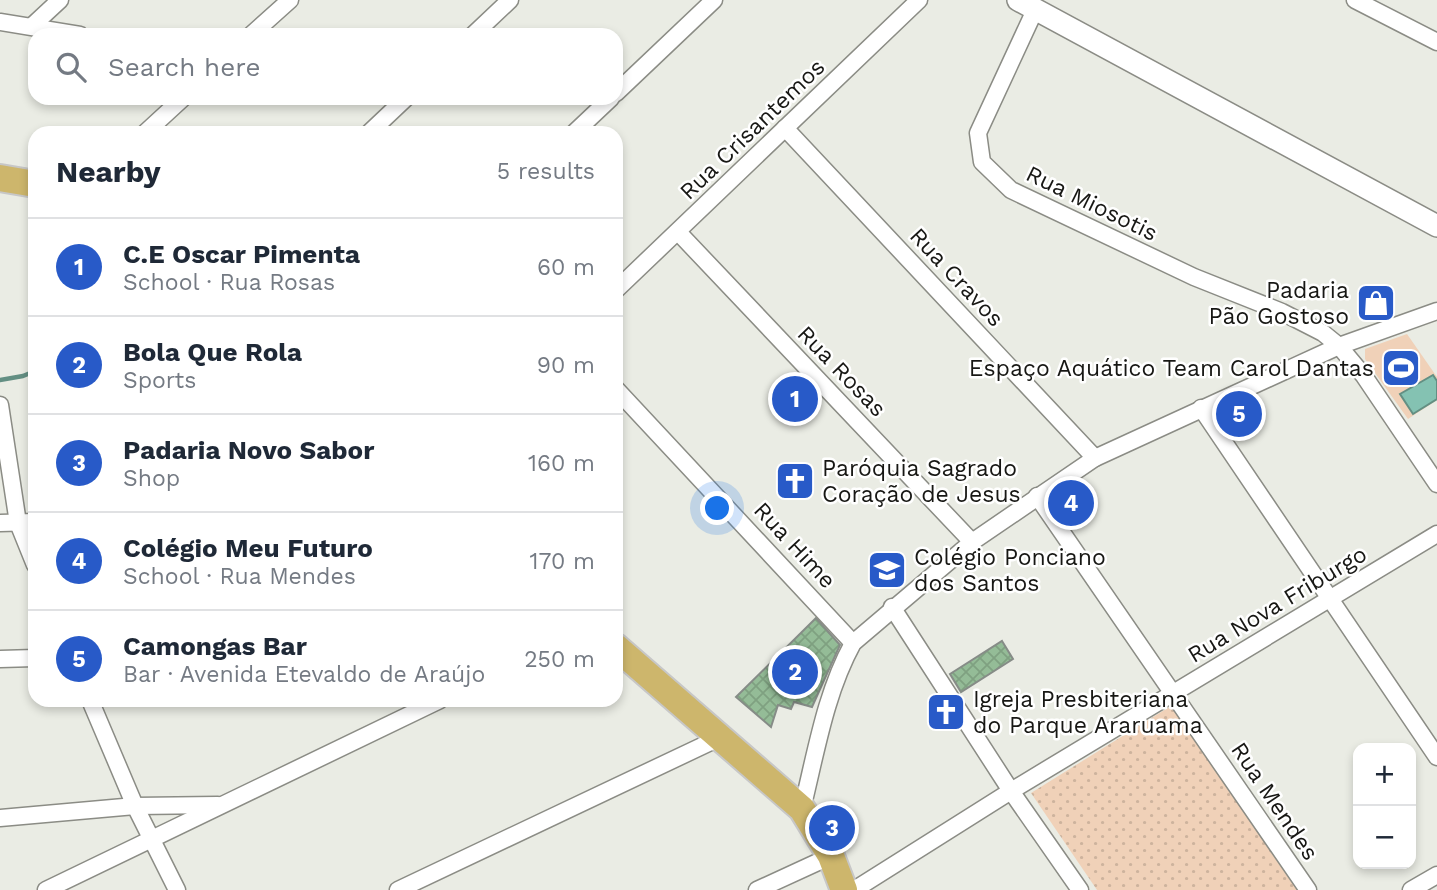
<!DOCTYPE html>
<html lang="en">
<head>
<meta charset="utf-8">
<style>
	:root { --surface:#fff; --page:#f6f6f7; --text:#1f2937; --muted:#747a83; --line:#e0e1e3; --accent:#285ac8 }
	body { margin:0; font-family:"Work Sans",sans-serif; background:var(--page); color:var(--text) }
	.controls { position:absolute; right:21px; bottom:21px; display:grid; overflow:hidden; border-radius:14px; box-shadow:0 4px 10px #0003 }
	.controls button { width:63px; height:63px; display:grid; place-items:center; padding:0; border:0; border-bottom:2px solid var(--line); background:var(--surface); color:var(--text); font:35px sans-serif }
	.you { position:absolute; left:718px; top:509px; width:24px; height:24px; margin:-18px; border:5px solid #fff; border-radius:50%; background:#1a73e8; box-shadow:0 0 0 10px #1a73e833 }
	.badge { display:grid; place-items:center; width:46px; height:46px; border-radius:50%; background:var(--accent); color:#fff; font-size:23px; font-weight:700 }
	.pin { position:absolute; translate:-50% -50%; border:4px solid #fff; box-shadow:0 2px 7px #0006 }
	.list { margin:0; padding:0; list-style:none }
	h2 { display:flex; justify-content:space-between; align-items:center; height:91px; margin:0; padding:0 28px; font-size:30px }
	h2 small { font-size:23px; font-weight:400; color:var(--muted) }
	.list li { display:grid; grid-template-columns:46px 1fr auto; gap:21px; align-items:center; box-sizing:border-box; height:98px; padding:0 28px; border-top:2px solid var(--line) }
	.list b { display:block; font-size:26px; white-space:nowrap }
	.list p { margin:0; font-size:23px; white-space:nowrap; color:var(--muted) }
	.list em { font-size:23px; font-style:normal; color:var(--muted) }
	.icon { flex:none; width:38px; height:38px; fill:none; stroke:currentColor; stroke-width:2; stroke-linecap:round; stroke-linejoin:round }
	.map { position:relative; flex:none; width:1437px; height:890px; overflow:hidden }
	.search { position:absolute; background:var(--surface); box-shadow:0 4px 10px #0003; left:28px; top:28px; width:595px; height:77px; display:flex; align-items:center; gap:18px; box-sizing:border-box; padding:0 24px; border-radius:21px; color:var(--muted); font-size:26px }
	.panel { position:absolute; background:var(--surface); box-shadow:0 4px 10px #0003; left:28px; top:126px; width:595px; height:581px; border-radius:21px }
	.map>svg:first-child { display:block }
</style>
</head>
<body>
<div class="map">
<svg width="1437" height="890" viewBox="0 0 1437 890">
	<defs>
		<pattern id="grass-dots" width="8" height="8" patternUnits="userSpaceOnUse" patternTransform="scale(1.75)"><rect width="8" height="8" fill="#f0d1b8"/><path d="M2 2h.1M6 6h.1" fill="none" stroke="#cdb39d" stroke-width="1.8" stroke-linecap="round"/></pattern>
		<pattern id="building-cross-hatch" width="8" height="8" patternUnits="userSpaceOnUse" patternTransform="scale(1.75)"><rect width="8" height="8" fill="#94bc97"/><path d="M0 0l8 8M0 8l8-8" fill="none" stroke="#7fa181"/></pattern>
	</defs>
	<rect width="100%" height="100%" fill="#eaece4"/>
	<path fill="url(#grass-dots)" d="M1174,704l125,186h-202l-66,-97z"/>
	<path fill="#f0d1b8" d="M1407,334l30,43v23l-29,19 -43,-60v-10z"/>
	<path fill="#84c2b2" stroke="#638f83" stroke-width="2" d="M1433,375l4,6v18l-24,15 -13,-20z"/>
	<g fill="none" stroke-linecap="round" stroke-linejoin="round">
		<path stroke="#638f83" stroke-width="4.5" d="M0,380l23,-4 12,-5"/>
	</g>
	<g fill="url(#building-cross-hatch)" stroke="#868c87" stroke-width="2">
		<path d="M816,618l24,27 -28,62 -18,-5 -3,7 -13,-4 -7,22 -35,-30z"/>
		<path d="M1002,641l11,18 -52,33 -11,-18z"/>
	</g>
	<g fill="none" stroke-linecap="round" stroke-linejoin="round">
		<g stroke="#8b8c85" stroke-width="19">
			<g id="minor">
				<path d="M1355,0l82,42"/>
				<path d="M1035,10l-57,123 4,29 29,28 183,87 88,35 41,21 16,13 25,30 73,108"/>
				<path d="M0,22l80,13"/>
				<path d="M32,26l28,-26"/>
				<path d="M251,35l39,-35"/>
				<path d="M473,35l37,-35"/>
				<path d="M616,93l98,-93"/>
				<path d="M785,128l310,330"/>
				<path d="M145,133l38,-35"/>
				<path d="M369,133l37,-35"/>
				<path d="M574,133l37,-35"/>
				<path d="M678,232l294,310"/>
				<path d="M616,290l303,-290"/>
				<path d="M616,389l237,254"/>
				<path d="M0,405l18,118 17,42"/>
				<path d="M1201,408l236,349"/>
				<path d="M1037,496l271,394"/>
				<path d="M0,523l35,-1"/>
				<path d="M892,607l119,184 69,99"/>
				<path d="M0,659l35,-1"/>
				<path d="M90,700l45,106 42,84"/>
				<path d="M802,809c14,-56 23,-115 51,-166l119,-101 123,-84 244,-112 98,-35"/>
				<path d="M0,818l135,-12 83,-1"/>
				<path d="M46,890l394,-190"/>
				<path d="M398,890l321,-152"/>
				<path d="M757,890l74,-34"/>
				<path d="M854,890l157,-99 426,-257"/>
				<path d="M1411,890l26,-15"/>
			</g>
		</g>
		<g stroke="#8b8c85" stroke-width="24">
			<path id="tertiary" d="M1018,0l419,226"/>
		</g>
		<g stroke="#c7c7c7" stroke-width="30">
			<g id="primary">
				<path d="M0,178l35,6"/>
				<path d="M616,647l186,162 29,47 13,34"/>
			</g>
		</g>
		<use href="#minor" stroke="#fff" stroke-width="16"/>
		<use href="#tertiary" stroke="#fff" stroke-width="21"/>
		<use href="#primary" stroke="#cdb66c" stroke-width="26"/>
	</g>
	<defs>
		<g id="shop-square" transform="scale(2.0125)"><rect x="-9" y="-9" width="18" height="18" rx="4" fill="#285ac8" stroke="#fff"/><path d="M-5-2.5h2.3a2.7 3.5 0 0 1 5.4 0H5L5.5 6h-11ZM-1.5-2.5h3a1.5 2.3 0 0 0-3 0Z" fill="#fff"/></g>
		<g id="stadium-square" transform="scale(2.0125)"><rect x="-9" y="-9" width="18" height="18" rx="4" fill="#285ac8" stroke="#fff"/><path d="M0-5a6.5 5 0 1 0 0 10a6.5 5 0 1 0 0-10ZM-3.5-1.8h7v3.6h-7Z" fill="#fff"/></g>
		<g id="church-square" transform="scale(2.0125)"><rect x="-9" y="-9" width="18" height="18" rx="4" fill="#285ac8" stroke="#fff"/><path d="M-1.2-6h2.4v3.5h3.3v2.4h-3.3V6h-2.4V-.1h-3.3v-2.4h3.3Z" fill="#fff"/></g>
		<g id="school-square" transform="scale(2.0125)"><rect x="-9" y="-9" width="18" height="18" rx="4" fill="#285ac8" stroke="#fff"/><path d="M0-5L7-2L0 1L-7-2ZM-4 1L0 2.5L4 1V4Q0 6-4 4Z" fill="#fff"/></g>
	</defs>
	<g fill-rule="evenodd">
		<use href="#shop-square" x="1376" y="303"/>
		<use href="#stadium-square" x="1401" y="368"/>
		<use href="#church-square" x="795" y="481"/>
		<use href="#school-square" x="887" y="570"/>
		<use href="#church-square" x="946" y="712"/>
	</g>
	<g text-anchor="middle" stroke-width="5" stroke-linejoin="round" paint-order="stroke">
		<g font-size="23" fill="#171714" stroke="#fff">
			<text transform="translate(752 129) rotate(-44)" y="8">Rua Crisantemos</text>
			<text transform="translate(1092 203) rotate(26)" y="8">Rua Miosotis</text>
			<text transform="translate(957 277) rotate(47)" y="8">Rua Cravos</text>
			<text transform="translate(842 371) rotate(46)" y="8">Rua Rosas</text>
			<text transform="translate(795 545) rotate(47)" y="8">Rua Hime</text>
			<text transform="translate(1277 604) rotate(-31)" y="8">Rua Nova Friburgo</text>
			<text transform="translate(1275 801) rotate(56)" y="8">Rua Mendes</text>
		</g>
		<g font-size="23" fill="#171714" stroke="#fff" text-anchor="start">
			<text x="1349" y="298" text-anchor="end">Padaria<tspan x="1349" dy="26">Pão Gostoso</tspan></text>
			<text x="1374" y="376" text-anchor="end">Espaço Aquático Team Carol Dantas</text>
			<text x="822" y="476">Paróquia Sagrado<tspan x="822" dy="26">Coração de Jesus</tspan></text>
			<text x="914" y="565">Colégio Ponciano<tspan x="914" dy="26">dos Santos</tspan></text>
			<text x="973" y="707">Igreja Presbiteriana<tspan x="973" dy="26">do Parque Araruama</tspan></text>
		</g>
	</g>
</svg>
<div class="controls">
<button>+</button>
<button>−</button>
</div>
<div class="you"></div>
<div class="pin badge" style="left:795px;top:399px">1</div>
<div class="pin badge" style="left:795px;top:672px">2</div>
<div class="pin badge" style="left:832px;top:828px">3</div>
<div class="pin badge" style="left:1071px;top:503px">4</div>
<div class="pin badge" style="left:1239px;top:414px">5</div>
<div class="search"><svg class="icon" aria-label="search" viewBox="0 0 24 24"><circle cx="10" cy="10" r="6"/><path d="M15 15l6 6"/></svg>Search here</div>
<section class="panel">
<h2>Nearby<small>5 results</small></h2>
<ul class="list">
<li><span class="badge">1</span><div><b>C.E Oscar Pimenta</b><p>School · Rua Rosas</p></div><em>60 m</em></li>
<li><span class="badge">2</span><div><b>Bola Que Rola</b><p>Sports</p></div><em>90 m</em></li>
<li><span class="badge">3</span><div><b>Padaria Novo Sabor</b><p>Shop</p></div><em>160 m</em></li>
<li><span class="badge">4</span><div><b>Colégio Meu Futuro</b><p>School · Rua Mendes</p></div><em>170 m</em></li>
<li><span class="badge">5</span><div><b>Camongas Bar</b><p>Bar · Avenida Etevaldo de Araújo</p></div><em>250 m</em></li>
</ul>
</section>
</div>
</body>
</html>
